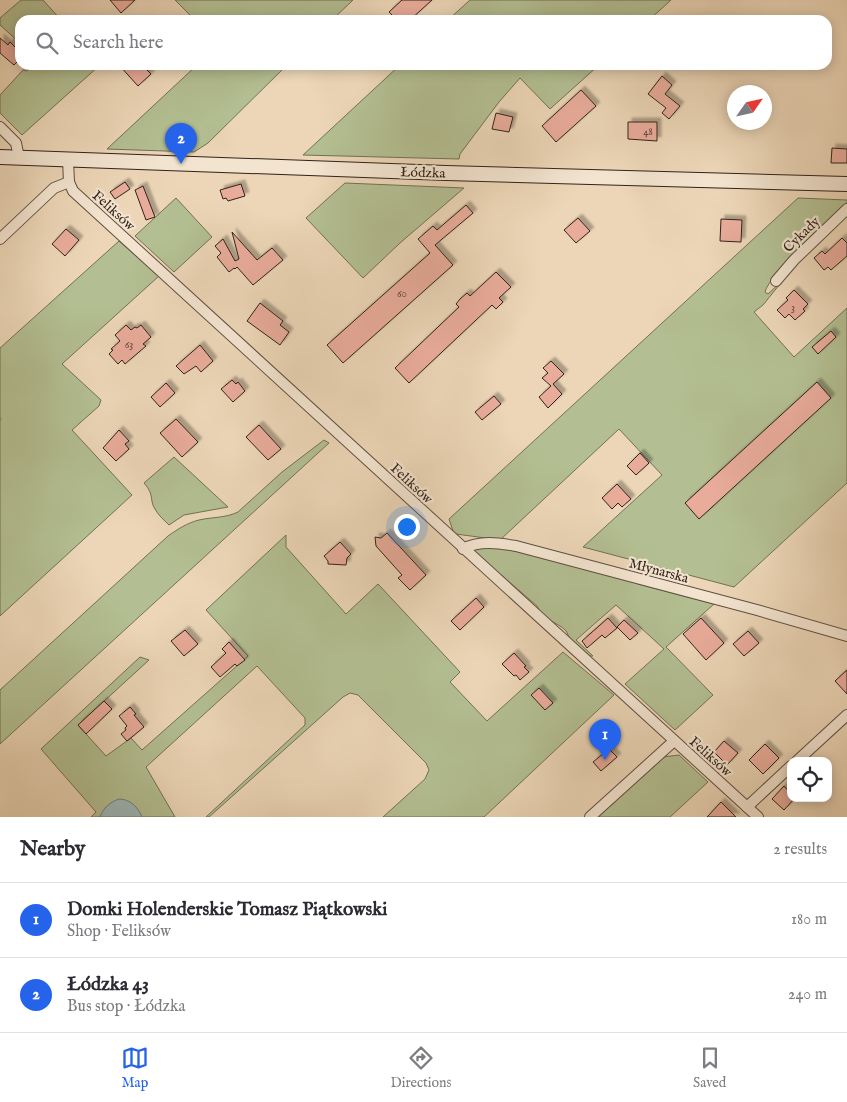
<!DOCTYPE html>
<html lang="en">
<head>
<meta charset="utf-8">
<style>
	:root { --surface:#fff; --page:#f7f7f7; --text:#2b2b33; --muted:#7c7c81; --line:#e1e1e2; --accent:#2563eb }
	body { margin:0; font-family:"IM FELL English",serif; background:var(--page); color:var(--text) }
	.controls { position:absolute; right:15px; bottom:15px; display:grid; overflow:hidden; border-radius:10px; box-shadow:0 2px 12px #0003 }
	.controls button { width:45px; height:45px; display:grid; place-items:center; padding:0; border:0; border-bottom:1px solid var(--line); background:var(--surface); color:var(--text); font:25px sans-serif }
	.compass { position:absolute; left:727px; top:85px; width:45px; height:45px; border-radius:50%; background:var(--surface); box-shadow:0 2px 12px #0003; rotate:56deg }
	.you { position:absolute; left:406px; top:526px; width:18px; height:18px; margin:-12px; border:4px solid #fff; border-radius:50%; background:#1a73e8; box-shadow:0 0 0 8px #1a73e833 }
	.badge { display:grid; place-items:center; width:32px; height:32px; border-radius:50%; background:var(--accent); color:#fff; font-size:16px; font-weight:700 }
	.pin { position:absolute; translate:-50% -41px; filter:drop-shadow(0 1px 2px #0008) }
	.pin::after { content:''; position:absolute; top:26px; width:18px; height:15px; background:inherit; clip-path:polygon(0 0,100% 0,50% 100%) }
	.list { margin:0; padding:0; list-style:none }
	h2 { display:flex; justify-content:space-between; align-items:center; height:65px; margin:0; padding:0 20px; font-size:21px }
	h2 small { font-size:16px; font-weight:400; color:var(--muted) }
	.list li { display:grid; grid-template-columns:32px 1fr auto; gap:15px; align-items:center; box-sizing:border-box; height:75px; padding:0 20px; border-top:1px solid var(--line) }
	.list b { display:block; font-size:19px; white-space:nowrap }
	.list p { margin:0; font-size:16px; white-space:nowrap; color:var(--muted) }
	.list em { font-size:16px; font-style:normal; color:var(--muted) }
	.icon { flex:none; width:28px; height:28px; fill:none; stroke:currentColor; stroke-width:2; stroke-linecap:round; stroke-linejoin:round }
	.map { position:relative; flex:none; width:847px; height:817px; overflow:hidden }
	.search { position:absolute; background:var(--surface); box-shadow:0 2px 12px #0003; left:15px; right:15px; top:15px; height:55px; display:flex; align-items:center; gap:12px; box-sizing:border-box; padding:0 18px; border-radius:15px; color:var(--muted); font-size:19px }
	.sheet { height:215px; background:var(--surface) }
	nav { display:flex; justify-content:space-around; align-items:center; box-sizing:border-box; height:70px; border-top:1px solid var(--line); background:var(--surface); font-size:14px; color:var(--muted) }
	nav a { display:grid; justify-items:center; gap:2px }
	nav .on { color:var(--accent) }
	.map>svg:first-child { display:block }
</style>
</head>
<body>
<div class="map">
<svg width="847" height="817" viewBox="0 0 847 817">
	<defs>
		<filter id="shadow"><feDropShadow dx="4" dy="-4" stdDeviation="1" flood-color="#0004"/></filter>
	</defs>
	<rect width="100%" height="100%" fill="#ecd6b7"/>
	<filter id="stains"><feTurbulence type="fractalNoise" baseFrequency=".004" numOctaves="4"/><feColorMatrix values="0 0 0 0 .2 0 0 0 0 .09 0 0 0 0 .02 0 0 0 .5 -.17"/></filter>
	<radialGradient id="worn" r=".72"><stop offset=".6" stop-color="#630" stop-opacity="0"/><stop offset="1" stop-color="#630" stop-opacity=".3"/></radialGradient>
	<g fill="#b3bf92" stroke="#727056">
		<path d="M21,0h22l18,20h-41v23l-20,-18v-7z"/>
		<path d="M175,0h178l-21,20h-137z"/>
		<path d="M470,0h201l-22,20h-201z"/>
		<path d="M32,65h68l-78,70 -22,-22v-18l23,-25 4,1z"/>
		<path d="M197,65h90l-79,78 -14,9 -87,-3z"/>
		<path d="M400,65h199l-49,44 -30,-31 -21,24 -39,52 -1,5 -156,-4z"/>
		<path d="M345,183l119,5 -64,55 -37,35 -57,-60z"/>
		<path d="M176,198l36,39 -38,35 -39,-36z"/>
		<path d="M798,198l49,2v5c-17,16 -78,69 -82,87l3,2 16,-15 -21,26 -9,7 40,45 53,-49v175l-113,104 -151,-40 79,-72 -43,-46 -119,111 -44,-6 -3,-3 -4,-12z"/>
		<path d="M119,241l40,35 -97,88 39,36 -2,6 -27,24 60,65 -132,121v-195l1,-2 -1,-2v-69z"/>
		<path d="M324,440l5,3 -329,301v-54l168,-154c10,-7 19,-13 31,-16 13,-3 27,-2 39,-8l44,-40z"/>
		<path d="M174,457l54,50 -44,8 -15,10c-5,-5 -11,-10 -14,-16 -6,-9 0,-14 -11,-26z"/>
		<path d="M286,535v12l60,67 32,-30 82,88 -10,10 37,39 76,-69 51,43 -130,122h-101l42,-38 4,-9 -3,-7 -68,-68 -8,-2 -7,4 -134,120h-3l99,-92v-7l-48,-52 -111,101 29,50h-84l5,-5 -55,-63 99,-92 9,3 -71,65 28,31 25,-18 11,12 106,-94 -42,-46z"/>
		<path d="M463,542l52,9 125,31 -2,2 76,20 -48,43 47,48 -38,35 -50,-46 39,-35 -48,-44 -40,35 17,16h-3c-7,-5 -15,-11 -20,-18 -3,-4 -2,-4 -4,-7 -9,-10 -22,-9 -29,-25z"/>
		<path d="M679,755l29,27 -38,35h-72l65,-60z"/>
	</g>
	<path fill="#9cb7b8" stroke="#717b79" d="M119,799c11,0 19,8 23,18h-42c3,-9 10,-15 19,-18z"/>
	<g fill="#e9ac9b" stroke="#31221a" filter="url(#shadow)">
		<path d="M110,0h25l-14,13z"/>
		<path d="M402,0h30l-22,20h-13l-8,-8z"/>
		<path d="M0,38l8,7 2,-3 10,10v7l-6,6 -14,-12z"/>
		<path d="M119,65h33l-5,5 4,4 -13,12z"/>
		<path d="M662,76l10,9 -7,9 15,12 -11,13 -7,-6 4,-5 -18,-14z"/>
		<path d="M581,90l15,16 -40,36 -14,-16z"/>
		<path d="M496,113l17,4 -4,15 -17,-3z"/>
		<path d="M628,122h29v19l-29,-2z"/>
		<path d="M832,148l15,1v14h-16z"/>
		<path d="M125,182l5,7 -15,10 -5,-7z"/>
		<path d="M241,184l4,12 -17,5 -2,-3 -3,1 -3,-9z"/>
		<path d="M143,186l12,31 -9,3 -11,-30z"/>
		<path d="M466,205l7,8 -38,32 18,20 -110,98 -16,-18 103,-92 -12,-14 15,-13 4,4z"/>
		<path d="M578,218l12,13 -14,12 -12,-13z"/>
		<path d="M721,219l21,1 -1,22 -21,-1z"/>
		<path d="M66,229l13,11 -14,16 -13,-12z"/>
		<path d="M232,232l25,28 15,-12 11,12 -30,25 -16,-18 -2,2 -1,-1 -5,4 -12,-15 4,-4 -6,-7 8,-7 12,22 4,-2z"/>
		<path d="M842,238l5,5v13l-16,14 -3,-3 -4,3 -10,-12 8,-7 3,3z"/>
		<path d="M496,272l15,15 -12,11 4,4 -7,7 -4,-4 -83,78 -14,-15 64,-61 -3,-3 4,-5 7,-6 3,3z"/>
		<path d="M794,290l14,14 -5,5 2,2 -10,9 -6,-6 -4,4 -8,-8 11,-10 -2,-2z"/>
		<path d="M260,303l23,18 -3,4 9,7 -9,13 -33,-24z"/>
		<path d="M126,325l5,5 4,-3 2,1 4,-3 10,12 -8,7 3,2 -21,18 -3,-4 -4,4 -9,-10 4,-4 -2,-1 9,-8 -5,-6z"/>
		<path d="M831,331l5,6 -18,17 -6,-7z"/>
		<path d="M200,345l13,16 -12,11 -5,-6 -12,8 -8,-8z"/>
		<path d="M551,361l13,13 -11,10 9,10 -14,14 -9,-11 12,-11 -9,-8 6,-5 -5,-5z"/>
		<path d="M232,380l4,4 2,-2 7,9 -12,11 -12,-13z"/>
		<path d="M817,382l14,16 -132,121 -14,-16z"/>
		<path d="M166,383l9,10 -15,14 -9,-10z"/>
		<path d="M494,396l7,8 -19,16 -7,-8z"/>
		<path d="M176,419l22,23 -16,15 -22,-24z"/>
		<path d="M259,425l22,24 -13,11 -22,-23z"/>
		<path d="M119,430l10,11 -4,3 4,5 -13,12 -13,-13z"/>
		<path d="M640,453l9,10 -13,12 -9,-9z"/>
		<path d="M617,484l14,15 -9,8 -4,-4 -6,6 -10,-11z"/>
		<path d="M387,533l39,42 -16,15 -12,-12 4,-3 -26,-29 -1,-9 6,1z"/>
		<path d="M340,542l11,12 -4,4 -1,7 -18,-1v-3l-4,-5z"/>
		<path d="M476,598l8,9 -24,23 -9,-9z"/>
		<path d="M608,618l9,10 -12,10 -3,-3 -15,13 -5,-7z"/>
		<path d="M701,618l23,25 -18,17 -23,-26z"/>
		<path d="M624,620l14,13 -8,7 -13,-13z"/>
		<path d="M185,630l13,14 -14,12 -13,-15z"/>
		<path d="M748,631l11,12 -15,13 -11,-12z"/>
		<path d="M229,642l16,18 -8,6 -2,-2 -15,13 -9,-10 15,-14 -4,-4z"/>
		<path d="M514,653l12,13 -2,1 5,5 -9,8 -4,-5 -2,1 -12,-12z"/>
		<path d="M847,670v24l-12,-13z"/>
		<path d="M539,688l14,15 -8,7 -14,-15z"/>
		<path d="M104,701l8,8 -26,25 -8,-9z"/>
		<path d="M130,707l6,7 -2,1 10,12 -17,14 -6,-7 5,-4 -1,-2 2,-2 -8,-10z"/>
		<path d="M724,741l14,12 -11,12 -13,-13z"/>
		<path d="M765,744l14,14 -16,16 -14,-14z"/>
		<path d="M609,749l8,8 -16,14 -8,-9z"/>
		<path d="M784,786l7,8v4h4l-11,12 -12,-11z"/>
		<path d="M721,802l15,15h-29z"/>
	</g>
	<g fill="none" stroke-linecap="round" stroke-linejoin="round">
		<g stroke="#604f41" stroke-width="12">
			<g id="minor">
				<path d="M0,127l16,16 3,15"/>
				<path d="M68,160l1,22 4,9 685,626"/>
				<path d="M0,239l54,-51 15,-6"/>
				<path d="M776,281l18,-21 53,-51"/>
				<path d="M463,549c16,-9 36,-6 53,-3l241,64 90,26"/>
				<path d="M797,761l50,-46"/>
				<path d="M747,807l44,-41"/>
				<path d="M590,817l84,-76"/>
			</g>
		</g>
		<g stroke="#31221a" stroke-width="16">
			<path id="secondary" d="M0,157l446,16 401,11"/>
		</g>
		<use href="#minor" stroke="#f3e4d0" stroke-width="10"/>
		<use href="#secondary" stroke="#f3e4d0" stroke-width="14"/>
	</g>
	<g text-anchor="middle" stroke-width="4.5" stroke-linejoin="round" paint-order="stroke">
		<g font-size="11" fill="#5f443a">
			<text x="648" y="135">48</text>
			<text x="402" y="297">60</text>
			<text x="793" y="311">3</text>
			<text x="129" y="348">63</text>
		</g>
		<g font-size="14" fill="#31221a" stroke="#f3e4d0">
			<text transform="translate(423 172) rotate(2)" y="5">Łódzka</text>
			<text transform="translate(114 210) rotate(42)" y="5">Feliksów</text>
			<text transform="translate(801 234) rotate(-44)" y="5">Cykady</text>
			<text transform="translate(412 483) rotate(43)" y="5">Feliksów</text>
			<text transform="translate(659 570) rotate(15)" y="5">Młynarska</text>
			<text transform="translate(711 756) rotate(42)" y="5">Feliksów</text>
		</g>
	</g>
	<rect width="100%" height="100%" filter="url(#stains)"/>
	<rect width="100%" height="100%" fill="url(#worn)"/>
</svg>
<div class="controls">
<button><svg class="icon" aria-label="locate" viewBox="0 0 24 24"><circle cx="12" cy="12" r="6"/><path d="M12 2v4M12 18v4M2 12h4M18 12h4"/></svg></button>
</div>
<svg class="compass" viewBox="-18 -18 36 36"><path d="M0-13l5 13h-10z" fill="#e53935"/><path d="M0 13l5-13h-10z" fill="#7c7c81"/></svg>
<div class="you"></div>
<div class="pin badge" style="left:605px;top:760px">1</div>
<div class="pin badge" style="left:181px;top:164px">2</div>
<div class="search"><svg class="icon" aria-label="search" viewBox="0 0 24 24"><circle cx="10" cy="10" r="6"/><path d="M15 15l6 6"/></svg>Search here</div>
</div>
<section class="sheet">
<h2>Nearby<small>2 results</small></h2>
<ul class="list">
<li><span class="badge">1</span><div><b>Domki Holenderskie Tomasz Piątkowski</b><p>Shop · Feliksów</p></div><em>180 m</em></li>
<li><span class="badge">2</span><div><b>Łódzka 43</b><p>Bus stop · Łódzka</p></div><em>240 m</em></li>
</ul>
</section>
<nav>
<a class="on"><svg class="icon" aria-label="map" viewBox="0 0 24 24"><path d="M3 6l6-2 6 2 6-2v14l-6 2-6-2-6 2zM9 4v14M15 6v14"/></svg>Map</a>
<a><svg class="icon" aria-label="directions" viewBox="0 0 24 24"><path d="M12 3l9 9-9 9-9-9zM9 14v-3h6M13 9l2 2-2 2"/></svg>Directions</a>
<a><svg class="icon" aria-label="saved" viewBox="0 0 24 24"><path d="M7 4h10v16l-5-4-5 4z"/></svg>Saved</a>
</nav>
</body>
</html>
